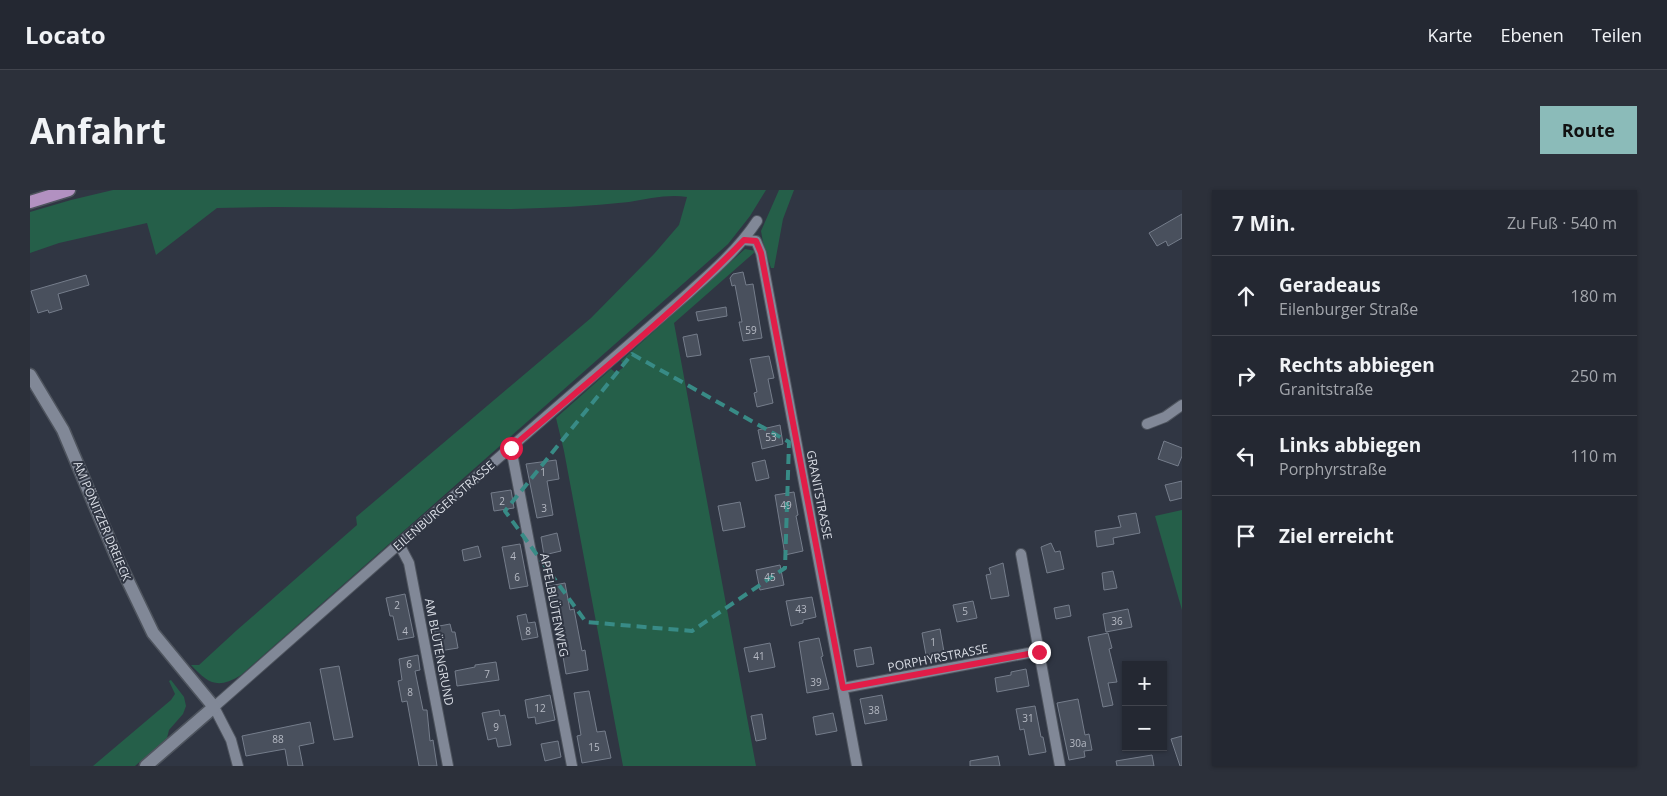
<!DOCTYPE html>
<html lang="de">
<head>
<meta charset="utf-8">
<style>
	:root { --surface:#242832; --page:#2c303a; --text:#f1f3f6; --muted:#a3a6ac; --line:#41444d; --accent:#8bbbb9 }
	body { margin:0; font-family:"Open Sans",sans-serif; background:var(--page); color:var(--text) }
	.controls { position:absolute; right:15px; bottom:15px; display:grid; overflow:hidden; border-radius:0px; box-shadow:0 1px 4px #0004 }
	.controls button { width:45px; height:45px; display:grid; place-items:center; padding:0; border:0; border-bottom:1px solid var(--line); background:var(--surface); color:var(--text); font:25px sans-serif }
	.stop { position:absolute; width:15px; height:15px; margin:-11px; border:4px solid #e11d48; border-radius:50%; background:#fff }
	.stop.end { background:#e11d48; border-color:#fff; box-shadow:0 1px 5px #0008 }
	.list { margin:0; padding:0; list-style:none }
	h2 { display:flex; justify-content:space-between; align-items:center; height:65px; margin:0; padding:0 20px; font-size:21px }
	h2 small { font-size:16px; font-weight:400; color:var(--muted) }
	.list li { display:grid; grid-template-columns:32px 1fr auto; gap:15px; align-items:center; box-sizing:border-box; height:80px; padding:0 20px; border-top:1px solid var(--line) }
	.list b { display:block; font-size:19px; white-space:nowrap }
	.list p { margin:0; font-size:16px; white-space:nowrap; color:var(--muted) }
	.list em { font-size:16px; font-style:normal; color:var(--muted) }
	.icon { flex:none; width:28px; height:28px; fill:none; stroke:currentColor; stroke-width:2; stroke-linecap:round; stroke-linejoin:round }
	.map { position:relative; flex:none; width:1152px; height:576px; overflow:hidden; border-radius:0px }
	header { display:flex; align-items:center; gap:30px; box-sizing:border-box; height:70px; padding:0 25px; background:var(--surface); border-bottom:1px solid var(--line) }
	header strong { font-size:24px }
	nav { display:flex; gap:28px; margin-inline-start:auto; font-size:18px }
	.intro { display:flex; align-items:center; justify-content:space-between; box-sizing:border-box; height:120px; padding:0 30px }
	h1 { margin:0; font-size:35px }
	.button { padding:12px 22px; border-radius:0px; background:var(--accent); color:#111; font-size:18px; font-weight:700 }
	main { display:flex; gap:30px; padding:0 30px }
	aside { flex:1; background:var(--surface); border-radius:0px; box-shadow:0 1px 4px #0004 }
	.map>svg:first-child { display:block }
</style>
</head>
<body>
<header>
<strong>Locato</strong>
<nav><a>Karte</a><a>Ebenen</a><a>Teilen</a></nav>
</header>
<div class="intro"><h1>Anfahrt</h1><a class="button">Route</a></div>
<main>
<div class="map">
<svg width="1152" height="576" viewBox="0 0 1152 576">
	<rect width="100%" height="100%" fill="#303643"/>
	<g fill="#255f49">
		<path d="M83,0h653l-16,26 -22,28 -487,431c-24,15 -33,8 -50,-10h8l38,-35 120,-105 -1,-8 235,-199 63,-64 25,-29 8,-28c-19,-3 -39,2 -58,5 -39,4 -78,6 -117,7l-237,-2 -58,1 -61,47 -9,-32 -88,20 -29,10v-41l41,-12z"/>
		<path d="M749,0h15l-11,29 -9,49h-3l-8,-26 -2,-11z"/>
		<path d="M715,59l11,2 -82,72 82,443h-133l-59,-315 -8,-33 55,-49 5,4 9,-7 -4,-5z"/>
		<path d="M1152,320v100l-27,-94z"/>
		<path d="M141,490l13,17 2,9 -3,8 -14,16 -2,8 -32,28h-42l78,-66 4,-6 -6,-13z"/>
	</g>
	<g fill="#49505d" stroke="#757d8b">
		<path d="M1152,24v24l-14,8 -2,-5 -9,5 -8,-13z"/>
		<path d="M713,82l3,13 7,-1 9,54 -19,3 -4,-19h3l-7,-37 -3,1 -2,-8 3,-4z"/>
		<path d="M56,85l3,10 -31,9 4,15 -13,4 -1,-3 -10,3 -7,-22z"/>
		<path d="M696,117l1,9 -29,5 -2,-9z"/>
		<path d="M667,144l4,21 -14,2 -4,-20z"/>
		<path d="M739,166l5,22 -6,1 5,24 -16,4 -3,-14 3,-1 -7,-33z"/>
		<path d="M750,235l3,19 -21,5 -4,-19z"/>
		<path d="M1134,251l18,7v8l-4,10 -20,-7z"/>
		<path d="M526,270l3,19 -12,2 6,34 -16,3 -11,-54z"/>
		<path d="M735,270l4,18 -13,3 -4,-18z"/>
		<path d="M1152,291v17l-12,3 -5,-16z"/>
		<path d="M481,300l3,18 -20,3 -3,-18z"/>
		<path d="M764,302l4,23 -2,1 7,35 -18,4 -10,-60z"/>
		<path d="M710,312l5,25 -22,4 -5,-25z"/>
		<path d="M1106,323l4,20 -27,5 1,6 -17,3 -2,-16 26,-4 -3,-11z"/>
		<path d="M527,343l4,18 -17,4 -3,-18z"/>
		<path d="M1021,353l4,9 5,-1 4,18 -17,4 -6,-26z"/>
		<path d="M490,354l8,42 -18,3 -8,-42z"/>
		<path d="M448,356l3,11 -17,4 -2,-11z"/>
		<path d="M973,373l6,33 -18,3 -5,-24 5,-1 -2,-6z"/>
		<path d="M750,375l4,20 -24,5 -4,-20z"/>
		<path d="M1083,381l4,17 -13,2 -2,-17z"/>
		<path d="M535,393l5,27 4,-1 8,42 3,-1 3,20 -22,4 -12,-71h-2l-3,-17z"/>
		<path d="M375,404l9,43 -16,3 -5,-24h-3l-4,-18z"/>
		<path d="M782,407l4,20 -13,3v3l-12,3 -5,-25z"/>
		<path d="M943,411l4,17 -20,4 -4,-17z"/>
		<path d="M1039,415l2,11 -15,3 -2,-11z"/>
		<path d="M1098,419l4,18 -26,5 -3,-18z"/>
		<path d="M496,424l2,9 7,-1 3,15 -16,3 -5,-24z"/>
		<path d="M420,434l2,8h3l3,16 -19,3 -5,-24z"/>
		<path d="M910,439l4,23 -18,3 -4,-22z"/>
		<path d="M1078,443l4,15 -3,1 8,33 -9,1 5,22 -10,2 -15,-70z"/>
		<path d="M789,448l4,18 -2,1 8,32 -22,4 -8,-51z"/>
		<path d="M740,453l5,24 -26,5 -5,-24z"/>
		<path d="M841,457l3,17 -17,3 -3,-17z"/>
		<path d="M388,465l2,15 -5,1 8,39h4l3,31 3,-1 4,26h-18l-12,-65 -5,1 -4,-21 4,-1 -3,-21z"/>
		<path d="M466,472l3,18 -42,6 -2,-15 20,-4v-2z"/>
		<path d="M309,476l14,71 -19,3 -14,-71z"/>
		<path d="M996,479l3,17 -32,6 -2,-14 16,-3v-3z"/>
		<path d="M559,501l8,41 8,-1 6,27 -29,5 -5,-27 4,-1 -7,-42z"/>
		<path d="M520,505l5,25 -19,4 -1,-7 -7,1 -3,-18z"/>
		<path d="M852,505l5,25 -22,4 -5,-25z"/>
		<path d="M1048,509l7,36 4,-1 3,16 -8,1 1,6 -16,3 -12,-57z"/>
		<path d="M1005,516l6,31h2l3,15 -17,3 -5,-26 -4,1 -4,-21z"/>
		<path d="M469,520l1,6 5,-1 6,30 -13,2 -2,-9 -8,2 -6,-27z"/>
		<path d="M803,523l4,18 -21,4 -3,-18z"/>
		<path d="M732,524l4,25 -10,2 -5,-25z"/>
		<path d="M280,532l4,21 -15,3 4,20h-15l-3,-17 -39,7 -4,-20z"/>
		<path d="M1152,546v30h-2l-9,-27z"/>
		<path d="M528,551l3,16 -16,4 -4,-17z"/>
		<path d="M1122,565l2,11h-37l-1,-5z"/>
		<path d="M968,566l2,10h-30v-5z"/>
	</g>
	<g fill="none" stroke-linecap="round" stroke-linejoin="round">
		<g stroke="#4e545e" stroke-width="12">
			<g id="street">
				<path d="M714,50l12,1 5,12 96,513"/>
				<path d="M1117,234l18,-7 17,-12"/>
				<path d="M481,258l61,318"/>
				<path d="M369,354l10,19 39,203"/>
				<path d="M991,364l39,212"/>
				<path d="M813,498l196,-37"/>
				<path d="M208,576l-7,-26 -17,-33 185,-163 284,-246c27,-24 54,-47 74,-77"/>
			</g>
		</g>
		<g stroke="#4e545e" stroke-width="15">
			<path id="secondary" d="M0,185l33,55 54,128 36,75 61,74 -68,59"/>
		</g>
		<g stroke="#4e545e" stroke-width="15">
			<path id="primary" d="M0,12l39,-12"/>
		</g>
		<use href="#street" stroke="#818897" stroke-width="10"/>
		<use href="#secondary" stroke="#818897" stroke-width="12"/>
		<use href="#primary" stroke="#b291c1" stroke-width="12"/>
	</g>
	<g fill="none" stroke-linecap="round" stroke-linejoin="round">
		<path stroke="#e11d48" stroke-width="6" d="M481,258c78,-67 162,-134 233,-208l12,1 5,12 82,435 196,-36"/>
	</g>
	<path fill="none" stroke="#388b86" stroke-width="4" stroke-dasharray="10 6" stroke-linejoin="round" d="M602,164l157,88 -4,126 -93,63 -106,-9 -81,-111z"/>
	<g text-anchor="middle" stroke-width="4" stroke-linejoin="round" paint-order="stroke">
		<g font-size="10" fill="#b6bac4">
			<text x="721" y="144">59</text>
			<text x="741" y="251">53</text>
			<text x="513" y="286">1</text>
			<text x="472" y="315">2</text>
			<text x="756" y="319">49</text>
			<text x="514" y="322">3</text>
			<text x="483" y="370">4</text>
			<text x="487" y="391">6</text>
			<text x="740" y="391">45</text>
			<text x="367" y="419">2</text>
			<text x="771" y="423">43</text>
			<text x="935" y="425">5</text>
			<text x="1087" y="435">36</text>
			<text x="375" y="445">4</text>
			<text x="498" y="445">8</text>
			<text x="903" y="456">1</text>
			<text x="729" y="470">41</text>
			<text x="379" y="478">6</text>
			<text x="457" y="488">7</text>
			<text x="786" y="496">39</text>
			<text x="380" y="506">8</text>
			<text x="510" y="522">12</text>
			<text x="844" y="524">38</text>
			<text x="998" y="532">31</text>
			<text x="466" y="541">9</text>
			<text x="248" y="553">88</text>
			<text x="1048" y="557">30a</text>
			<text x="564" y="561">15</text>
		</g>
		<g font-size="12" fill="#dadee6" stroke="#303643">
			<text transform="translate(789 305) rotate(79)" y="4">GRANITSTRASSE</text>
			<text transform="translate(414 316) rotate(-41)" y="4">EILENBURGER STRASSE</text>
			<text transform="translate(72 331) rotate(67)" y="4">AM PÖNITZER DREIECK</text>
			<text transform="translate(524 415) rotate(79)" y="4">APFELBLÜTENWEG</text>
			<text transform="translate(409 462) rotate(79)" y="4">AM BLÜTENGRUND</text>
			<text transform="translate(908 468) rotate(-11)" y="4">PORPHYRSTRASSE</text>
		</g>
	</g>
</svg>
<div class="controls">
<button>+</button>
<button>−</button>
</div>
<div class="stop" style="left:481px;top:258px"></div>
<div class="stop end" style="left:1009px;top:462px"></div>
</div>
<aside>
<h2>7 Min.<small>Zu Fuß · 540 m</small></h2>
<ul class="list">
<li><svg class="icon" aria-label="ahead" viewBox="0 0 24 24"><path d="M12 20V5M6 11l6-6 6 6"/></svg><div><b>Geradeaus</b><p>Eilenburger Straße</p></div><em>180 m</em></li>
<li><svg class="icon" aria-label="right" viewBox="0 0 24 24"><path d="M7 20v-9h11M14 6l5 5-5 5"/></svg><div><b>Rechts abbiegen</b><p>Granitstraße</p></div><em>250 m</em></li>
<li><svg class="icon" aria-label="left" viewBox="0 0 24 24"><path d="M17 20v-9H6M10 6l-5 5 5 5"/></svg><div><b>Links abbiegen</b><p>Porphyrstraße</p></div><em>110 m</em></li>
<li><svg class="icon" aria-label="arrive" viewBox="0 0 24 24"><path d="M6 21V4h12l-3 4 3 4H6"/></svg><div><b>Ziel erreicht</b></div></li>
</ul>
</aside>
</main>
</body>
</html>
